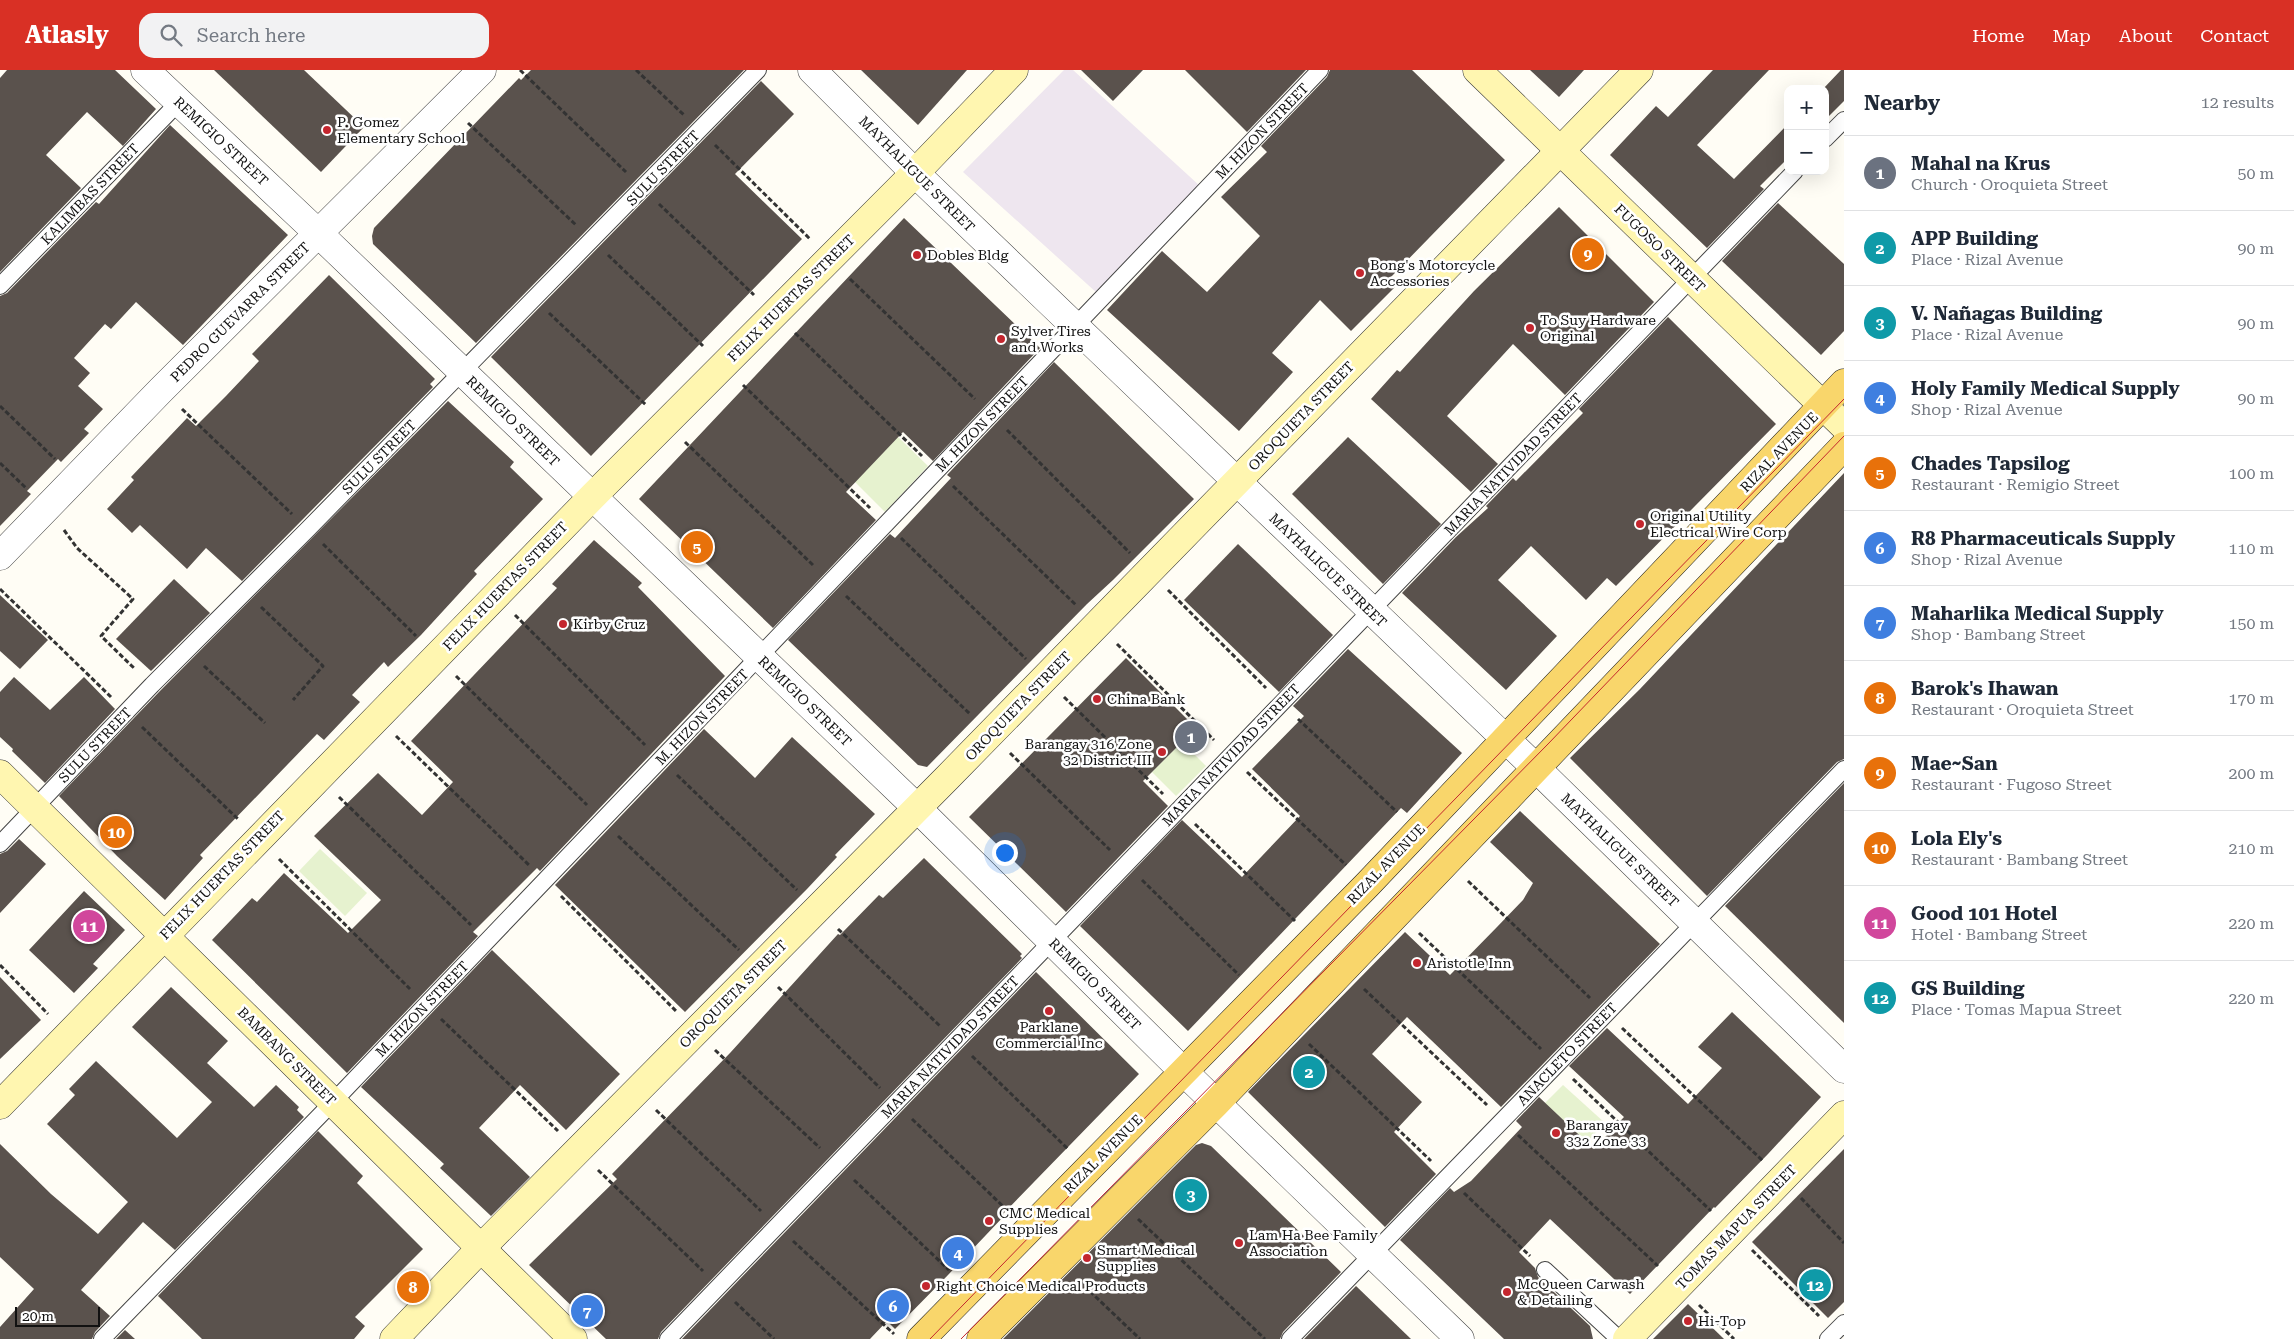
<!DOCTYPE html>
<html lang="en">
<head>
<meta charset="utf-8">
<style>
	:root { --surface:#fff; --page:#f2f2f3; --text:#1f2937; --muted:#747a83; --line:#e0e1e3; --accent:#d93025 }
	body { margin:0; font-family:"Roboto Serif",serif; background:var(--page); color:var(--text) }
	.controls { position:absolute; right:15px; top:15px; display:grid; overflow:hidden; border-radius:10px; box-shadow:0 5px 20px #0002 }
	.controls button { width:45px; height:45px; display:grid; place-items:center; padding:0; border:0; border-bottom:1px solid var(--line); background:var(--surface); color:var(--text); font:25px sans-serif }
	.scale { position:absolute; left:15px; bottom:12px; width:85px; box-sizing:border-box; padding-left:5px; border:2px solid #111; border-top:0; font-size:14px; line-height:18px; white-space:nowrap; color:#111; -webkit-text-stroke:4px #fff; paint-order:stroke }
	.you { position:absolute; left:1004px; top:782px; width:18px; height:18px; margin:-12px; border:4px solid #fff; border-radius:50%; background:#1a73e8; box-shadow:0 0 0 8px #1a73e833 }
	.badge { display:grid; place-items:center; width:32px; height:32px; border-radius:50%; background:var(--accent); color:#fff; font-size:16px; font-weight:700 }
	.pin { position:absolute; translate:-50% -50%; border:2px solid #fff; box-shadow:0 1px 5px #0006 }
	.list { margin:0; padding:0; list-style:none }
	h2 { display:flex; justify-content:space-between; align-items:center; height:65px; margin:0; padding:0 20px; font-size:21px }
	h2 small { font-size:16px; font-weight:400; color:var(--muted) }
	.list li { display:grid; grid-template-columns:32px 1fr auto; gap:15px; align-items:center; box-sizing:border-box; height:75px; padding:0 20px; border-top:1px solid var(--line) }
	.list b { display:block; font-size:19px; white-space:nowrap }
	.list p { margin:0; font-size:16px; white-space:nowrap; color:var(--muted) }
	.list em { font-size:16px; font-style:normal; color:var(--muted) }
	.icon { flex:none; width:28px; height:28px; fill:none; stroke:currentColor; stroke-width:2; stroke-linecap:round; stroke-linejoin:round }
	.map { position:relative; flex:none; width:1844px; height:1269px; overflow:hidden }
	header { display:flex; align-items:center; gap:30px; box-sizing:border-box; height:70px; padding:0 25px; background:var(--accent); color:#fff }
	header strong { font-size:24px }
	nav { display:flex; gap:28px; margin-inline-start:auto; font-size:18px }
	.search { width:350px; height:45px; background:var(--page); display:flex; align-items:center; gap:12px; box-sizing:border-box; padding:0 18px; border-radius:15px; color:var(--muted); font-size:19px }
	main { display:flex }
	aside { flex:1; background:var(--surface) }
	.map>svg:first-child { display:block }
</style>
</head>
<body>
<header>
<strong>Atlasly</strong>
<div class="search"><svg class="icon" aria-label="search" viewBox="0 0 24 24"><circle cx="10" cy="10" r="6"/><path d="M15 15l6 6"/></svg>Search here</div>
<nav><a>Home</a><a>Map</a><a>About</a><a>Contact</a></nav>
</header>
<main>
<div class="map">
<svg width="1844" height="1269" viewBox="0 0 1844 1269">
	<rect width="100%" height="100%" fill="#fffdf5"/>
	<path fill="#eee6ef" d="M1064,0h9l127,116 -103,107 -134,-121z"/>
	<g fill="#e6f2cf">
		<path d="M898,367l30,29 -43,46 -30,-30z"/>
		<path d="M1182,672l24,24 -30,30 -24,-24z"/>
		<path d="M320,779l47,44 -22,23 -46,-45z"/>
		<path d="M1563,1015l42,38 -18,19 -42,-39z"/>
	</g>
	<g fill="#5a524d">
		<path d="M7,0h108l41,39 -33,37 -36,-34 -41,43 35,33 -81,84v-194z"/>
		<path d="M214,0h90l60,57 -43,45z"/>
		<path d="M531,0h213l-268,273 -103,-99 -1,-8 2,-8 145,-150 2,2z"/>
		<path d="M861,0h106l-49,55z"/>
		<path d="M1081,0h62l-30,31z"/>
		<path d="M1185,0h121l-59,62z"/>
		<path d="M1330,0h82l93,90 -114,117 7,7 -47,47 -31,-31 -48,53 21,19 -54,59 -132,-121 55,-59 45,41 53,-56 -39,-39 46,-45 -6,-6 66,-69z"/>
		<path d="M1530,0h54l-25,27z"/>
		<path d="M1713,0h56l-72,75 37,34 54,-55v34l-28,28 4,3 -57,59 -97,-93 46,-49 12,11z"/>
		<path d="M1841,0h3v31l-19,19v-31h-2z"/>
		<path d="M761,11l33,33 -59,60 67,65 -211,217 -100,-99z"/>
		<path d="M170,55l118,110 -105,110 -47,-43 -25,27 -6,-5 -31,34 16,15 -12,13 25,23 -19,20 5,4 -28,29 -3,-3 -31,32 4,3 -31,32v-230l7,-3 89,-91 3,2z"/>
		<path d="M1778,133l66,61v67l-23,24 -99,-94z"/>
		<path d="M1559,137l95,95 -89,93 -52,-51 -66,72 51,48 -27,28 -100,-93 26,-29 3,2 74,-81z"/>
		<path d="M904,148l136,130 -107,113 -30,-29 -57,60 30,28 -103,108 -134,-129z"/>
		<path d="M329,205l106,104 -5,5 3,3 -191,194 -36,-33 -19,21 -47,-44 -8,8 -25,-24 27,-29 -3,-3 56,-59 9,8 30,-30 33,-35 -7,-7z"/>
		<path d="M1668,247l108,107 -160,162 -9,-8 -21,22 -55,-54 -33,34 59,56 -51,54 -104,-97 54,-56 32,-29 -2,-2 27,-28 3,3 67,-68 -4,-4z"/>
		<path d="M1054,292l140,137 -81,81 -26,24 -160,163 -9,-2 -130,-125 102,-106 5,4 56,-60 -4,-3z"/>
		<path d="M448,331l66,61 -4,5 33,32 -69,72 3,3 -56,61 -33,32 -4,-5 -32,33 8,7 -36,38 -7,-6 -117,121 3,3 -38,42 -48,-44 -58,-60 100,-104z"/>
		<path d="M1348,367l93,87 -58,60 -91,-90z"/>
		<path d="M1844,403v286l-7,3 -130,134 -137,-138 70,-69z"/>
		<path d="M594,470l48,43 -4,4 87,89 -185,195 -3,-3 -64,64 5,4 -131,137 -135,-133 40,-42 5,4 27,-29 64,60 33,-33 -67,-64 64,-63 44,42 31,-33 -42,-41 146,-153 -5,-4z"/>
		<path d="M1238,474l95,91 -54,57 -95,-92z"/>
		<path d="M174,509l36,34 -59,58 -35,-32z"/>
		<path d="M0,525l48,45 -28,29 -20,-18z"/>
		<path d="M1348,579l114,104 -55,60 -6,-5 -213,223 -108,-105 102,-106 60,57 58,-61 -48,-47 52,-53 -11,-10z"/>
		<path d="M1126,588l70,70 -53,53 25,25 -102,106 -97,-95z"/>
		<path d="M14,607l36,33 34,-33 31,32 -70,74 -33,-32 1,-2 -13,-12v-45z"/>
		<path d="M704,659l51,49 37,-41 83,77 -40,41 2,2 -30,32 -122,123 -130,-127z"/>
		<path d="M1844,713v240l-119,-117z"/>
		<path d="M1520,741l140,133 -159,163 -94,-90 -35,37 50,48 -28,30 42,42 -51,53 -137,-135 157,-160 45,43 47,-48 26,-27 10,-17 -43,-41z"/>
		<path d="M19,769l27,25 -46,49v-59l7,-3z"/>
		<path d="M924,788l98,96 -2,2 2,2 -361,374 -3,7h-52l-77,-74 88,-86 -5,-5 118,-121 108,-119 2,1 39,-40 4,3z"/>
		<path d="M84,821l41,39 -32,34 5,4 -24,25 -45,-43z"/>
		<path d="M492,880l128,124 -54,56 -46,-45 -41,43 51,49 -39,39 -51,-48 4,-4 -83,-77z"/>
		<path d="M1036,902l103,102 -136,140 1,2 -56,59 -53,54 -8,-8 -17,18h-188z"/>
		<path d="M0,907l41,43 -41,39z"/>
		<path d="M171,917l57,54 -21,22 47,44 22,-22 23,22 -2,3 7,7 -129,133 -32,-28 -62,68 29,26 -15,16 -3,7h-92v-12l34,-38 -34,-32v-113l51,50 47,40 30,-32 -81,-78 28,-29 -6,-6 27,-28 81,77 35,-36 -80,-75z"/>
		<path d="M1732,942l89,85 -53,57 -53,54 -1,-1 -84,87 -80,-75 -31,33 16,16 3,9 52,49 3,13h-89l-104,-99 50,-52 4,4 17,-11 51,-54 -6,-6 23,-24 55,52 30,-32 -55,-51 38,-38 81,76 34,-36 -24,-21z"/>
		<path d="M318,1061l45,45 -6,7 66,66 -68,68 10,9 -11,13h-152l-44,-43z"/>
		<path d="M1202,1073l9,3 130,126 -58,60 -3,7h-277l193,-194z"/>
		<path d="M1844,1079v153l-16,16 -76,-76z"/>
		<path d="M1356,1216l55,53h-107z"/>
		<path d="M1688,1234l36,35h-71z"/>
		<path d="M125,1260l10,9h-19z"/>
	</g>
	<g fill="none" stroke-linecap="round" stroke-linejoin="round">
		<g stroke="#444" stroke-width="18">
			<g id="lane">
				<path d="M1825,69l19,-19"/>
				<path d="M0,216l179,-184"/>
				<path d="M0,774l152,-159 156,-156 450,-459"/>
				<path d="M1545,1200l74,69"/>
				<path d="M102,1269l231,-237 987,-1032"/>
				<path d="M668,1269l1127,-1168"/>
				<path d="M1290,1269l554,-570"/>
				<path d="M1828,1269l16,-16"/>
			</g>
		</g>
		<g stroke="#444" stroke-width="29">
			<g id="street">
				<path d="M145,0l174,164 598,574 267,264 276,267"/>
				<path d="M812,0l103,103 622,596 307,300"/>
				<path d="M0,486l161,-166 321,-320"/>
			</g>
		</g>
		<g stroke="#333" stroke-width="29">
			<g id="secondary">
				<path d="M1477,0l367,356"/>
				<path d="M0,704l573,565"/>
				<path d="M0,1035l591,-607 324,-325 99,-103"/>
				<path d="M394,1269l86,-90 467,-471 692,-708"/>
				<path d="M1627,1269l217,-224"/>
			</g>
		</g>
		<g stroke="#222" stroke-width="29">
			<g id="primary">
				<path d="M921,1269l446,-454 477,-502"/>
				<path d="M981,1269l235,-236 628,-657"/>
			</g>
		</g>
		<g stroke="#333" stroke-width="3" stroke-dasharray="5 2.5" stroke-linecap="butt">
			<path d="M520,0l106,102"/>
			<path d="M636,0l48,45"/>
			<path d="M468,53l108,102"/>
			<path d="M715,75l95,94"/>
			<path d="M659,134l95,91"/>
			<path d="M608,185l95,91"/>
			<path d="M850,209l125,120"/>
			<path d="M549,243l97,92"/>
			<path d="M795,263l127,123"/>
			<path d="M743,315l127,123"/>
			<path d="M0,336l55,53"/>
			<path d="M182,339l110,105"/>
			<path d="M1007,360l123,123"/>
			<path d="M685,372l129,124"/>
			<path d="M0,393l26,25"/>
			<path d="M953,416l123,119"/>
			<path d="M64,460l13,18 56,51 -32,37 34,33"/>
			<path d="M901,468l125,121"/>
			<path d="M323,474l93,92"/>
			<path d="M0,519l111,108"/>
			<path d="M1168,520l98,98"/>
			<path d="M846,526l124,118"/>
			<path d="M261,537l62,59 -30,34"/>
			<path d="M515,545l130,130"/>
			<path d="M1117,574l97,96"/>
			<path d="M204,596l61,57"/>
			<path d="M456,606l131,129"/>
			<path d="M1064,627l99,97"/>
			<path d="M1298,649l99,93"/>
			<path d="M142,657l97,93"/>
			<path d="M396,666l134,130"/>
			<path d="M1010,683l100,97"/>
			<path d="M1247,702l99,93"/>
			<path d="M677,705l120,115"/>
			<path d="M339,727l132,128"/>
			<path d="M1195,754l100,97"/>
			<path d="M618,766l121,114"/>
			<path d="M279,789l131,130"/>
			<path d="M1142,810l97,95"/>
			<path d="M1468,811l122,117"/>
			<path d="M561,826l116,116"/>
			<path d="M838,859l102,97"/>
			<path d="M1419,863l122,116"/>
			<path d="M0,895l48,49"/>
			<path d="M778,917l102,101"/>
			<path d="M1364,919l123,116"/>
			<path d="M441,949l117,112"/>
			<path d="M1622,958l141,133"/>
			<path d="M1309,974l122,117"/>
			<path d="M715,980l105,98"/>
			<path d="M972,986l96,93"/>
			<path d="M1573,1009l138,132"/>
			<path d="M656,1040l105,101"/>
			<path d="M912,1049l96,92"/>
			<path d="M1518,1065l140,131"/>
			<path d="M598,1100l105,101"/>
			<path d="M854,1110l95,90"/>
			<path d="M1464,1123l66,63"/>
			<path d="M1801,1128l43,45"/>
			<path d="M1138,1149l127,120"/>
			<path d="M793,1171l101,93"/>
			<path d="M1752,1180l67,66"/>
			<path d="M1079,1211l61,58"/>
			<path d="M735,1232l39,37"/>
			<path d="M1699,1235l35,34"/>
		</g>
		<use href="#lane" stroke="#fff" stroke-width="16"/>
		<use href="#street" stroke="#fff" stroke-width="28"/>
		<use href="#secondary" stroke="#fff6b0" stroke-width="28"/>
		<use href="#primary" stroke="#f9d66b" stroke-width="28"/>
		<g stroke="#c4262e" stroke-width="1">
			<path d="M930,1269l914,-940"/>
			<path d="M961,1269l587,-595 296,-308"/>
		</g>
	</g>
	<g fill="#c4262e" stroke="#fff" stroke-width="2">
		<circle cx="327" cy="60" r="5"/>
		<circle cx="917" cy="185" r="5"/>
		<circle cx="1360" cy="203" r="5"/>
		<circle cx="1530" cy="258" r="5"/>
		<circle cx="1001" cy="269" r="5"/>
		<circle cx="1640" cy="454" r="5"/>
		<circle cx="563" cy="554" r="5"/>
		<circle cx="1097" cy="629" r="5"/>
		<circle cx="1162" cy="682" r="5"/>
		<circle cx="1417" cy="893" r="5"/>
		<circle cx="1049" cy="941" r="5"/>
		<circle cx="1556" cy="1063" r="5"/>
		<circle cx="989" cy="1151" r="5"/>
		<circle cx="1239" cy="1173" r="5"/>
		<circle cx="1087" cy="1188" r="5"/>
		<circle cx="926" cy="1216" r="5"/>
		<circle cx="1507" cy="1222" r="5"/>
		<circle cx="1688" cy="1251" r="5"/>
	</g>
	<g text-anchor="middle" stroke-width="5" stroke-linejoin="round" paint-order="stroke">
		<g font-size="14" fill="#111" stroke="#fff" text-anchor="start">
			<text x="337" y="57">P. Gomez<tspan x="337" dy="16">Elementary School</tspan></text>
			<text x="927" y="190">Dobles Bldg</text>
			<text x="1370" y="200">Bong's Motorcycle<tspan x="1370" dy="16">Accessories</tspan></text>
			<text x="1540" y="255">To Suy Hardware<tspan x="1540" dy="16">Original</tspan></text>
			<text x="1011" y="266">Sylver Tires<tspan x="1011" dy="16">and Works</tspan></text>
			<text x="1650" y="451">Original Utility<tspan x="1650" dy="16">Electrical Wire Corp</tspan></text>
			<text x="573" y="559">Kirby Cruz</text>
			<text x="1107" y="634">China Bank</text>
			<text x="1152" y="679" text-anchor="end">Barangay 316 Zone<tspan x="1152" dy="16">32 District III</tspan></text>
			<text x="1427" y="898">Aristotle Inn</text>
			<text x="1049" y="962" text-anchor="middle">Parklane<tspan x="1049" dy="16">Commercial Inc</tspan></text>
			<text x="1566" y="1060">Barangay<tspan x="1566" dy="16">332 Zone 33</tspan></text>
			<text x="999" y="1148">CMC Medical<tspan x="999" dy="16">Supplies</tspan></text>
			<text x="1249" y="1170">Lam Ha Bee Family<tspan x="1249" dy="16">Association</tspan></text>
			<text x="1097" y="1185">Smart Medical<tspan x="1097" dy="16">Supplies</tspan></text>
			<text x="1517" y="1219">McQueen Carwash<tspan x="1517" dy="16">&amp; Detailing</tspan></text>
			<text x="936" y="1221">Right Choice Medical Products</text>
			<text x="1698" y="1256">Hi-Top</text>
		</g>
		<g font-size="14" fill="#111" stroke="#fff">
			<text transform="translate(1262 61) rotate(-46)" y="5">M. HIZON STREET</text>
			<text transform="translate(221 71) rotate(43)" y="5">REMIGIO STREET</text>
			<text transform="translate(663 98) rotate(-46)" y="5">SULU STREET</text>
			<text transform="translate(917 104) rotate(45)" y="5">MAYHALIGUE STREET</text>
			<text transform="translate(90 124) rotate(-46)" y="5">KALIMBAS STREET</text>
			<text transform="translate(1660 178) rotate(44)" y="5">FUGOSO STREET</text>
			<text transform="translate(791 228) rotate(-45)" y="5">FELIX HUERTAS STREET</text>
			<text transform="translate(240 242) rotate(-45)" y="5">PEDRO GUEVARRA STREET</text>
			<text transform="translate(1301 346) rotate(-46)" y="5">OROQUIETA STREET</text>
			<text transform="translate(513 351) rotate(44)" y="5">REMIGIO STREET</text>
			<text transform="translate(982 354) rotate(-46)" y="5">M. HIZON STREET</text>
			<text transform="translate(1779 382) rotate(-46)" y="5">RIZAL AVENUE</text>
			<text transform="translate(379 387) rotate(-45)" y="5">SULU STREET</text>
			<text transform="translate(1513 394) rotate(-46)" y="5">MARIA NATIVIDAD STREET</text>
			<text transform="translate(1328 500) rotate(44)" y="5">MAYHALIGUE STREET</text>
			<text transform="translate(505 516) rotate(-46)" y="5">FELIX HUERTAS STREET</text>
			<text transform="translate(805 631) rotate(44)" y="5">REMIGIO STREET</text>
			<text transform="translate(1018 636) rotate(-46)" y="5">OROQUIETA STREET</text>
			<text transform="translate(702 647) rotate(-46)" y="5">M. HIZON STREET</text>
			<text transform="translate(95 675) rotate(-46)" y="5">SULU STREET</text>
			<text transform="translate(1231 685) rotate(-46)" y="5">MARIA NATIVIDAD STREET</text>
			<text transform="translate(1620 780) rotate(44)" y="5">MAYHALIGUE STREET</text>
			<text transform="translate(1386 794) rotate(-46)" y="5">RIZAL AVENUE</text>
			<text transform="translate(222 805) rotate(-46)" y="5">FELIX HUERTAS STREET</text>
			<text transform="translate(1095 914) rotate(45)" y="5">REMIGIO STREET</text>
			<text transform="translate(733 924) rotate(-45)" y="5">OROQUIETA STREET</text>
			<text transform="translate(422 939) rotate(-46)" y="5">M. HIZON STREET</text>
			<text transform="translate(950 977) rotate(-46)" y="5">MARIA NATIVIDAD STREET</text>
			<text transform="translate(1567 984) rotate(-46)" y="5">ANACLETO STREET</text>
			<text transform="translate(287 986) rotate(45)" y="5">BAMBANG STREET</text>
			<text transform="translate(1103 1084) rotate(-45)" y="5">RIZAL AVENUE</text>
			<text transform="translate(1736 1157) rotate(-46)" y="5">TOMAS MAPUA STREET</text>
		</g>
	</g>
</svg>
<div class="controls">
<button>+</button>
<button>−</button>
</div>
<div class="scale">20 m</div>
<div class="you"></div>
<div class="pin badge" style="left:1191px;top:667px;background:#6b7280">1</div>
<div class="pin badge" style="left:1309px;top:1002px;background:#0f9aa8">2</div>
<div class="pin badge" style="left:1191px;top:1125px;background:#0f9aa8">3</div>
<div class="pin badge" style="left:958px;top:1183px;background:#3f7fe0">4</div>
<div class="pin badge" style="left:697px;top:477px;background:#e8710a">5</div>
<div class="pin badge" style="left:893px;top:1236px;background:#3f7fe0">6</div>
<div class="pin badge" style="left:587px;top:1241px;background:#3f7fe0">7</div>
<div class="pin badge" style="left:413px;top:1217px;background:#e8710a">8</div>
<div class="pin badge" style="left:1588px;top:184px;background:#e8710a">9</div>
<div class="pin badge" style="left:116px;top:762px;background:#e8710a">10</div>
<div class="pin badge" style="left:89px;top:856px;background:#d1479c">11</div>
<div class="pin badge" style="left:1815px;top:1215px;background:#0f9aa8">12</div>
</div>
<aside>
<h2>Nearby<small>12 results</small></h2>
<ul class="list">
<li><span class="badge" style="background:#6b7280">1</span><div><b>Mahal na Krus</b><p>Church · Oroquieta Street</p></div><em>50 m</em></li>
<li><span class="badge" style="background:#0f9aa8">2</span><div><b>APP Building</b><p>Place · Rizal Avenue</p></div><em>90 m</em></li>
<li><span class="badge" style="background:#0f9aa8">3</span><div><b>V. Nañagas Building</b><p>Place · Rizal Avenue</p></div><em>90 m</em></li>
<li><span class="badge" style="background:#3f7fe0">4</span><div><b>Holy Family Medical Supply</b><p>Shop · Rizal Avenue</p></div><em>90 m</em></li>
<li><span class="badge" style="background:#e8710a">5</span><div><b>Chades Tapsilog</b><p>Restaurant · Remigio Street</p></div><em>100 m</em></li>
<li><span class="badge" style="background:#3f7fe0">6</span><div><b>R8 Pharmaceuticals Supply</b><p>Shop · Rizal Avenue</p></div><em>110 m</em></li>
<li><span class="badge" style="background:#3f7fe0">7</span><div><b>Maharlika Medical Supply</b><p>Shop · Bambang Street</p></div><em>150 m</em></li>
<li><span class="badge" style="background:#e8710a">8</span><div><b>Barok's Ihawan</b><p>Restaurant · Oroquieta Street</p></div><em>170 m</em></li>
<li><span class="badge" style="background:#e8710a">9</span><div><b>Mae~San</b><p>Restaurant · Fugoso Street</p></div><em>200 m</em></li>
<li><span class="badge" style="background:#e8710a">10</span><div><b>Lola Ely's</b><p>Restaurant · Bambang Street</p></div><em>210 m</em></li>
<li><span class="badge" style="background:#d1479c">11</span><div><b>Good 101 Hotel</b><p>Hotel · Bambang Street</p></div><em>220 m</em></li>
<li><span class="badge" style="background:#0f9aa8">12</span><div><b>GS Building</b><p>Place · Tomas Mapua Street</p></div><em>220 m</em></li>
</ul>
</aside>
</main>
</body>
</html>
